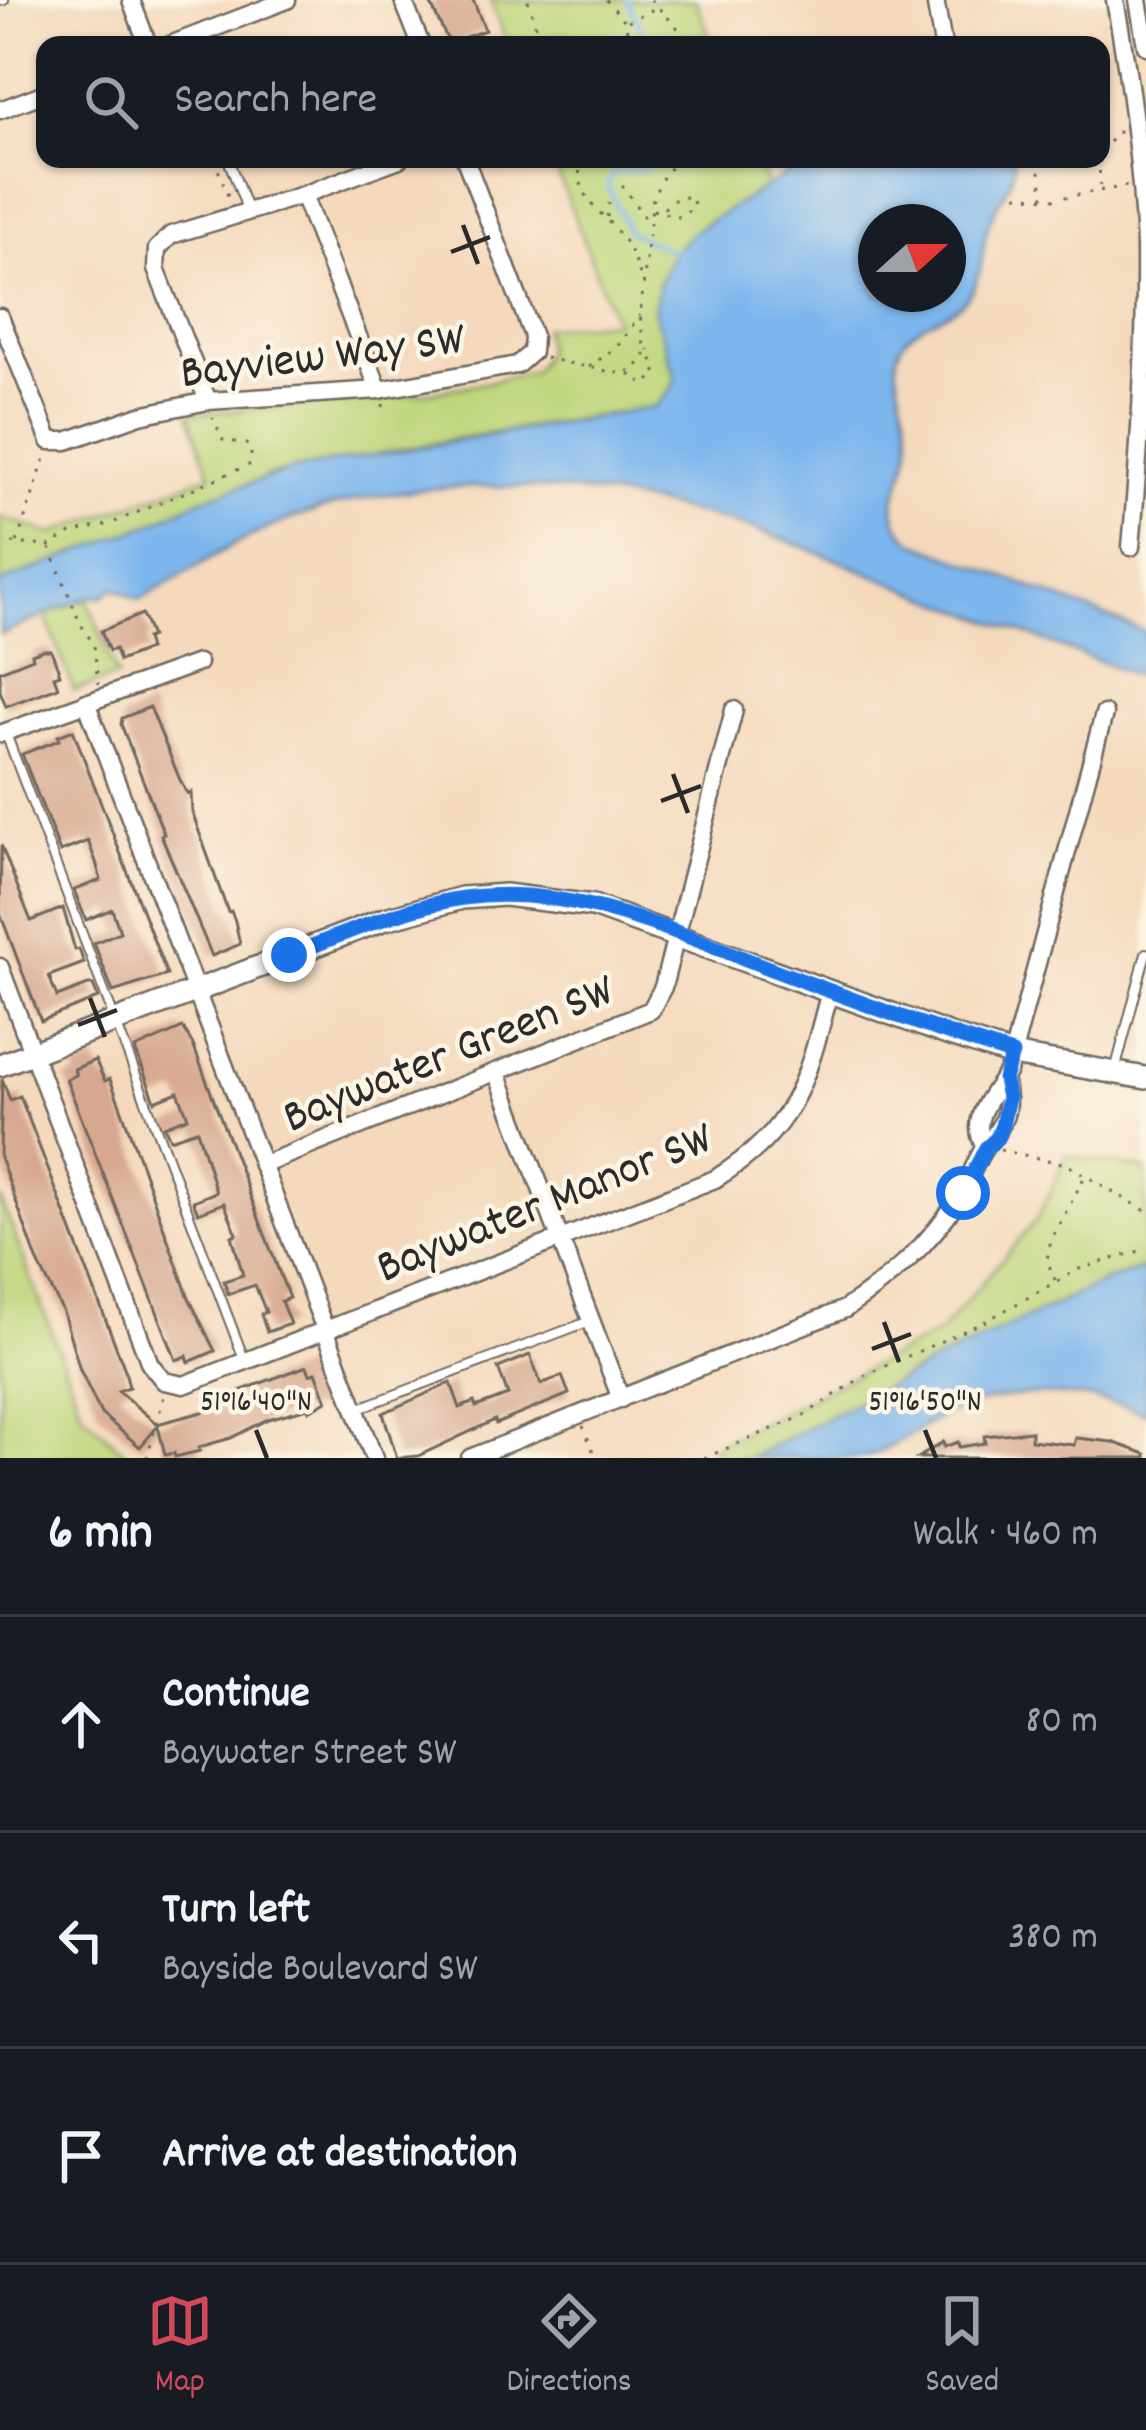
<!DOCTYPE html>
<html lang="en">
<head>
<meta charset="utf-8">
<style>
	:root { --surface:#171b24; --page:#242831; --text:#f1f3f6; --muted:#9ea1a6; --line:#363941; --accent:#d1495b }
	body { margin:0; font-family:Dekko,sans-serif; background:var(--page); color:var(--text) }
	.compass { position:absolute; left:858px; top:204px; width:108px; height:108px; border-radius:50%; background:var(--surface); box-shadow:0 3px 9px #0004; rotate:69deg }
	.stop { position:absolute; width:36px; height:36px; margin:-27px; border:9px solid #1a73e8; border-radius:50%; background:#fff }
	.stop.end { background:#1a73e8; border-color:#fff; box-shadow:0 3px 12px #0008 }
	.list { margin:0; padding:0; list-style:none }
	h2 { display:flex; justify-content:space-between; align-items:center; height:156px; margin:0; padding:0 48px; font-size:51px }
	h2 small { font-size:39px; font-weight:400; color:var(--muted) }
	.list li { display:grid; grid-template-columns:78px 1fr auto; gap:36px; align-items:center; box-sizing:border-box; height:216px; padding:0 48px; border-top:3px solid var(--line) }
	.list b { display:block; font-size:45px; white-space:nowrap }
	.list p { margin:0; font-size:39px; white-space:nowrap; color:var(--muted) }
	.list em { font-size:39px; font-style:normal; color:var(--muted) }
	.icon { flex:none; width:66px; height:66px; fill:none; stroke:currentColor; stroke-width:2; stroke-linecap:round; stroke-linejoin:round }
	.map { position:relative; flex:none; width:1146px; height:1458px; overflow:hidden }
	.search { position:absolute; background:var(--surface); box-shadow:0 3px 9px #0004; left:36px; right:36px; top:36px; height:132px; display:flex; align-items:center; gap:30px; box-sizing:border-box; padding:0 42px; border-radius:24px; color:var(--muted); font-size:45px }
	.sheet { height:804px; background:var(--surface) }
	nav { display:flex; justify-content:space-around; align-items:center; box-sizing:border-box; height:168px; border-top:3px solid var(--line); background:var(--surface); font-size:33px; color:var(--muted) }
	nav a { display:grid; justify-items:center; gap:6px }
	nav .on { color:var(--accent) }
	.map>svg:first-child { display:block }
</style>
</head>
<body>
<div class="map">
<svg width="1146" height="1458" viewBox="0 0 1146 1458">
	<rect width="100%" height="100%" fill="#fcf5e5"/>
	<filter id="ink" filterUnits="userSpaceOnUse"><feTurbulence type="fractalNoise" baseFrequency=".00833" numOctaves="2"/><feDisplacementMap in="SourceGraphic" scale="24" xChannelSelector="R" yChannelSelector="G"/><feConvolveMatrix kernelMatrix="1 2 1 2 8 2 1 2 1" color-interpolation-filters="sRGB"/></filter>
	<filter id="wash" filterUnits="userSpaceOnUse"><feTurbulence type="fractalNoise" baseFrequency=".004" numOctaves="4" result="noise"/><feDisplacementMap in="SourceGraphic" scale="48" xChannelSelector="R" yChannelSelector="G"/><feGaussianBlur stdDeviation="2.7" result="paint"/><feColorMatrix in="noise" values="0 0 0 0 0 0 0 0 0 0 0 0 0 0 0 0 0 1.4 0 .05"/><feComposite in="paint" operator="in"/></filter>
	<g filter="url(#wash)">
		<rect width="100%" height="100%" fill="#f4d9bc"/>
		<g fill="#bed57a" stroke="#748052" stroke-width="3">
			<path d="M490,0h206l17,45h-205z"/>
			<path d="M552,159h204l11,29 -73,44 -28,119 10,26 -6,15 -15,15 -200,32 -185,36 -26,13 -42,11 -51,25 -151,59v-66l52,17 159,-59 -22,-61c117,-10 232,-12 345,-43l12,-20 -3,-23 72,-7z"/>
			<path d="M87,598l30,78 -43,15 -29,-78z"/>
			<path d="M1067,1155l79,15v98l-36,11 -170,80 -191,99h-34l-2,-11 227,-115 97,-113z"/>
			<path d="M0,1197l82,215 48,46h-130z"/>
		</g>
		<g fill="#7cb6ed" stroke="#54708c" stroke-width="3" fill-rule="evenodd">
			<path d="M811,159h203c1,27 -19,43 -26,67 -7,23 -4,51 -20,70 -18,24 -60,25 -70,56 -7,22 13,64 12,90 -1,42 -37,67 4,100l232,90v47c-74,-28 -148,-55 -221,-83 -56,-22 -112,-48 -169,-66 -145,-45 -310,-64 -456,-14 -58,19 -108,54 -160,84l-26,-12 -10,8 -19,2 -85,37v-52l151,-59 51,-25 92,-30 361,-62 15,-15 6,-15 -22,-66 5,-29 13,-28 22,-23zM876,222h72v72h-72z"/>
			<path d="M1146,1268v145c-68,-23 -134,-27 -201,2 -27,12 -55,37 -84,43 -28,0 -81,0 -112,0l191,-99 170,-80z"/>
		</g>
		<g fill="none" stroke-linecap="round" stroke-linejoin="round">
			<g stroke="#7cb6ed" stroke-width="4.5">
				<path d="M627,0l22,45"/>
				<path d="M655,159l-12,11 -30,3 -6,12 22,47 50,22"/>
			</g>
		</g>
		<g id="blocks">
			<g fill="#d7a88f">
				<path d="M436,0h37l12,30 -36,13 -18,-38z"/>
				<path d="M142,614l9,23 -5,2 3,10 -30,12 -4,-12 -6,2 -8,-20z"/>
				<path d="M42,650h9l9,24 -6,2 4,11 -52,19 -6,-15v-20l33,-13 -1,-4z"/>
				<path d="M150,707l30,73 7,14 4,-2 1,20 36,100 3,-1 4,10 5,23 -28,12 -51,-121 3,-1 -43,-110 1,-6z"/>
				<path d="M73,730l94,245 -54,17 -19,-49 26,-11 -8,-23 -26,11 -12,-30 27,-10 -5,-18 -8,-21 -28,11 -38,-98 37,-14 -1,-4z"/>
				<path d="M1,845l30,76 32,-13 12,42 4,-1 5,14 -35,13 8,21 31,-12h5l5,13 -57,23 -41,-108z"/>
				<path d="M183,1028l10,17 96,253 -8,3 9,23 -23,8 -6,-18 5,-2 -11,-27 -27,9 -4,-13 19,-6 -11,-39 5,-2 -13,-31 -26,10 -5,-12 23,-9 -19,-62 -27,9 -6,-13 24,-9 -10,-25 -23,9 -20,-52z"/>
				<path d="M95,1060l10,21 5,-2 10,26 68,191 27,55 -26,11 -2,-6 -11,4 -110,-281 10,-4 -2,-6z"/>
				<path d="M2,1079l8,21 10,-4 105,274 4,17 -11,4 39,33 53,-14 -3,-7 100,-37 3,8 6,-2 11,29 -18,10 -1,-3 -40,11 -37,19 -32,9 1,4 -25,6 -1,-4 -9,2 -7,-29 -18,21 -39,-33 -21,-44 -17,-58 -26,-52 -37,-103z"/>
				<path d="M530,1355l11,29 21,-8 7,18 -73,30 -1,-4 -77,36 -21,2 -14,-45 68,-30 9,25 14,-6 2,5 32,-12 -10,-27z"/>
				<path d="M1031,1431v9l43,5 2,-7 36,4 34,12v4h-228l25,-16 1,5 14,-5 1,5 26,-4 -1,-7z"/>
			</g>
		</g>
	</g>
	<g filter="url(#ink)">
		<use href="#blocks" fill-opacity="0" stroke="#71685e" stroke-width="3"/>
		<g fill="none" stroke-linecap="round" stroke-linejoin="round">
			<g stroke="#71685e" stroke-width="12">
				<g id="service">
					<path d="M0,1l4,-1"/>
					<path d="M228,159l19,50"/>
					<path d="M6,734l238,625"/>
					<path d="M1116,1067l30,-114"/>
					<path d="M357,1409l233,-88"/>
				</g>
			</g>
			<g stroke="#71685e" stroke-width="21">
				<g id="minor">
					<path d="M131,0l17,45"/>
					<path d="M403,0l18,45"/>
					<path d="M935,0l8,45"/>
					<path d="M1115,0c15,81 26,163 30,245 1,101 -5,202 -14,302"/>
					<path d="M1138,0l8,46"/>
					<path d="M170,45l117,-45"/>
					<path d="M0,110l45,-17"/>
					<path d="M303,195l76,195"/>
					<path d="M0,317l50,124h17l73,-26 68,-14 171,-11 138,-25 15,-13 1,-16 -68,-177"/>
					<path d="M208,401l-52,-132 1,-20 14,-14 132,-40 96,-36"/>
					<path d="M86,702l288,756"/>
					<path d="M0,734l198,-71"/>
					<path d="M0,967l150,397 14,17 20,4 531,-206c82,-51 92,-100 115,-188"/>
					<path d="M497,1073l124,326"/>
					<path d="M985,1147c-18,-29 9,-53 23,-76l96,-357"/>
					<path d="M262,1165l389,-155 12,-23 71,-277"/>
					<path d="M470,1458l375,-149c46,-31 84,-64 114,-111 10,-15 15,-36 26,-51 19,-23 27,-36 19,-68"/>
				</g>
			</g>
			<g stroke="#71685e" stroke-width="26">
				<path id="tertiary" d="M0,1065l385,-146 77,-21 43,-3 88,11 357,129 62,20 134,23"/>
			</g>
			<g stroke="#71685e" stroke-width="3" stroke-dasharray="3 9" stroke-linecap="butt">
				<path d="M528,0l13,45"/>
				<path d="M606,0l20,22 2,23"/>
				<path d="M651,0l43,45"/>
				<path d="M628,21l28,-13"/>
				<path d="M542,39l44,6"/>
				<path d="M1101,151l18,-20"/>
				<path d="M214,159l16,42"/>
				<path d="M581,159c-9,38 24,54 43,81 7,11 11,23 16,35"/>
				<path d="M1038,159l6,39"/>
				<path d="M1099,159l1,27"/>
				<path d="M622,185l26,38"/>
				<path d="M1017,195l37,4 73,-13"/>
				<path d="M653,210l26,7 15,-10 -1,-8 -14,-3 -18,15"/>
				<path d="M607,217l2,-14"/>
				<path d="M545,358l71,15 18,-3 11,-15 -5,-40 13,-118 12,-24 15,-14"/>
				<path d="M589,367l28,-20 23,-32"/>
				<path d="M629,374l15,10 13,-9 -8,-26"/>
				<path d="M383,404l2,12"/>
				<path d="M0,542l49,4 22,-13 39,-9 141,-60v-14l-5,-6 -23,-4 -10,-22"/>
				<path d="M17,542l29,-87"/>
				<path d="M50,548l30,75 14,22 4,39"/>
				<path d="M1000,1150l66,14 80,47"/>
				<path d="M1055,1280l-8,-20 4,-20 35,-66"/>
				<path d="M583,1426l13,32"/>
				<path d="M147,1458l17,-62"/>
				<path d="M704,1458l99,-42 61,-40 122,-55 93,-52 67,-20"/>
			</g>
			<use href="#service" stroke="#fff" stroke-width="8"/>
			<use href="#minor" stroke="#fff" stroke-width="16"/>
			<use href="#tertiary" stroke="#fff" stroke-width="21"/>
		</g>
	</g>
	<g fill="none" stroke-linecap="round" stroke-linejoin="round" filter="url(#ink)">
		<path stroke="#1a73e8" stroke-width="15" d="M289,955c56,-21 114,-48 174,-57 107,-15 210,33 308,71 80,30 160,60 241,85l-8,25 4,18 -6,29 -5,12 -11,10 -23,45"/>
	</g>
	<path fill="none" stroke="#2b2b2b" stroke-width="4.5" d="M463,225l15,39M451,252l39,-15M673,774l15,39M661,801l40,-15M90,998l15,39M78,1025l39,-15M884,1322l15,40M872,1349l39,-15M256,1430l11,28M925,1430l11,28"/>
	<g text-anchor="middle" stroke-width="9" stroke-linejoin="round" paint-order="stroke">
		<g font-size="48" fill="#2b2b2b" stroke="#fcf5e5">
			<text transform="translate(322 352) rotate(-7)" y="17">Bayview Way SW</text>
			<text transform="translate(447 1050) rotate(-22)" y="17">Baywater Green SW</text>
			<text transform="translate(543 1199) rotate(-22)" y="17">Baywater Manor SW</text>
		</g>
	</g>
	<g font-size="30" text-anchor="middle" fill="#2b2b2b" stroke="#fcf5e5" stroke-width="9" stroke-linejoin="round" paint-order="stroke">
		<text x="256" y="1410">51°16'40"N</text>
		<text x="925" y="1410">51°16'50"N</text>
	</g>
</svg>
<svg class="compass" viewBox="-18 -18 36 36"><path d="M0-13l5 13h-10z" fill="#e53935"/><path d="M0 13l5-13h-10z" fill="#9ea1a6"/></svg>
<div class="stop" style="left:963px;top:1193px"></div>
<div class="stop end" style="left:289px;top:955px"></div>
<div class="search"><svg class="icon" aria-label="search" viewBox="0 0 24 24"><circle cx="10" cy="10" r="6"/><path d="M15 15l6 6"/></svg>Search here</div>
</div>
<section class="sheet">
<h2>6 min<small>Walk · 460 m</small></h2>
<ul class="list">
<li><svg class="icon" aria-label="ahead" viewBox="0 0 24 24"><path d="M12 20V5M6 11l6-6 6 6"/></svg><div><b>Continue</b><p>Baywater Street SW</p></div><em>80 m</em></li>
<li><svg class="icon" aria-label="left" viewBox="0 0 24 24"><path d="M17 20v-9H6M10 6l-5 5 5 5"/></svg><div><b>Turn left</b><p>Bayside Boulevard SW</p></div><em>380 m</em></li>
<li><svg class="icon" aria-label="arrive" viewBox="0 0 24 24"><path d="M6 21V4h12l-3 4 3 4H6"/></svg><div><b>Arrive at destination</b></div></li>
</ul>
</section>
<nav>
<a class="on"><svg class="icon" aria-label="map" viewBox="0 0 24 24"><path d="M3 6l6-2 6 2 6-2v14l-6 2-6-2-6 2zM9 4v14M15 6v14"/></svg>Map</a>
<a><svg class="icon" aria-label="directions" viewBox="0 0 24 24"><path d="M12 3l9 9-9 9-9-9zM9 14v-3h6M13 9l2 2-2 2"/></svg>Directions</a>
<a><svg class="icon" aria-label="saved" viewBox="0 0 24 24"><path d="M7 4h10v16l-5-4-5 4z"/></svg>Saved</a>
</nav>
</body>
</html>
